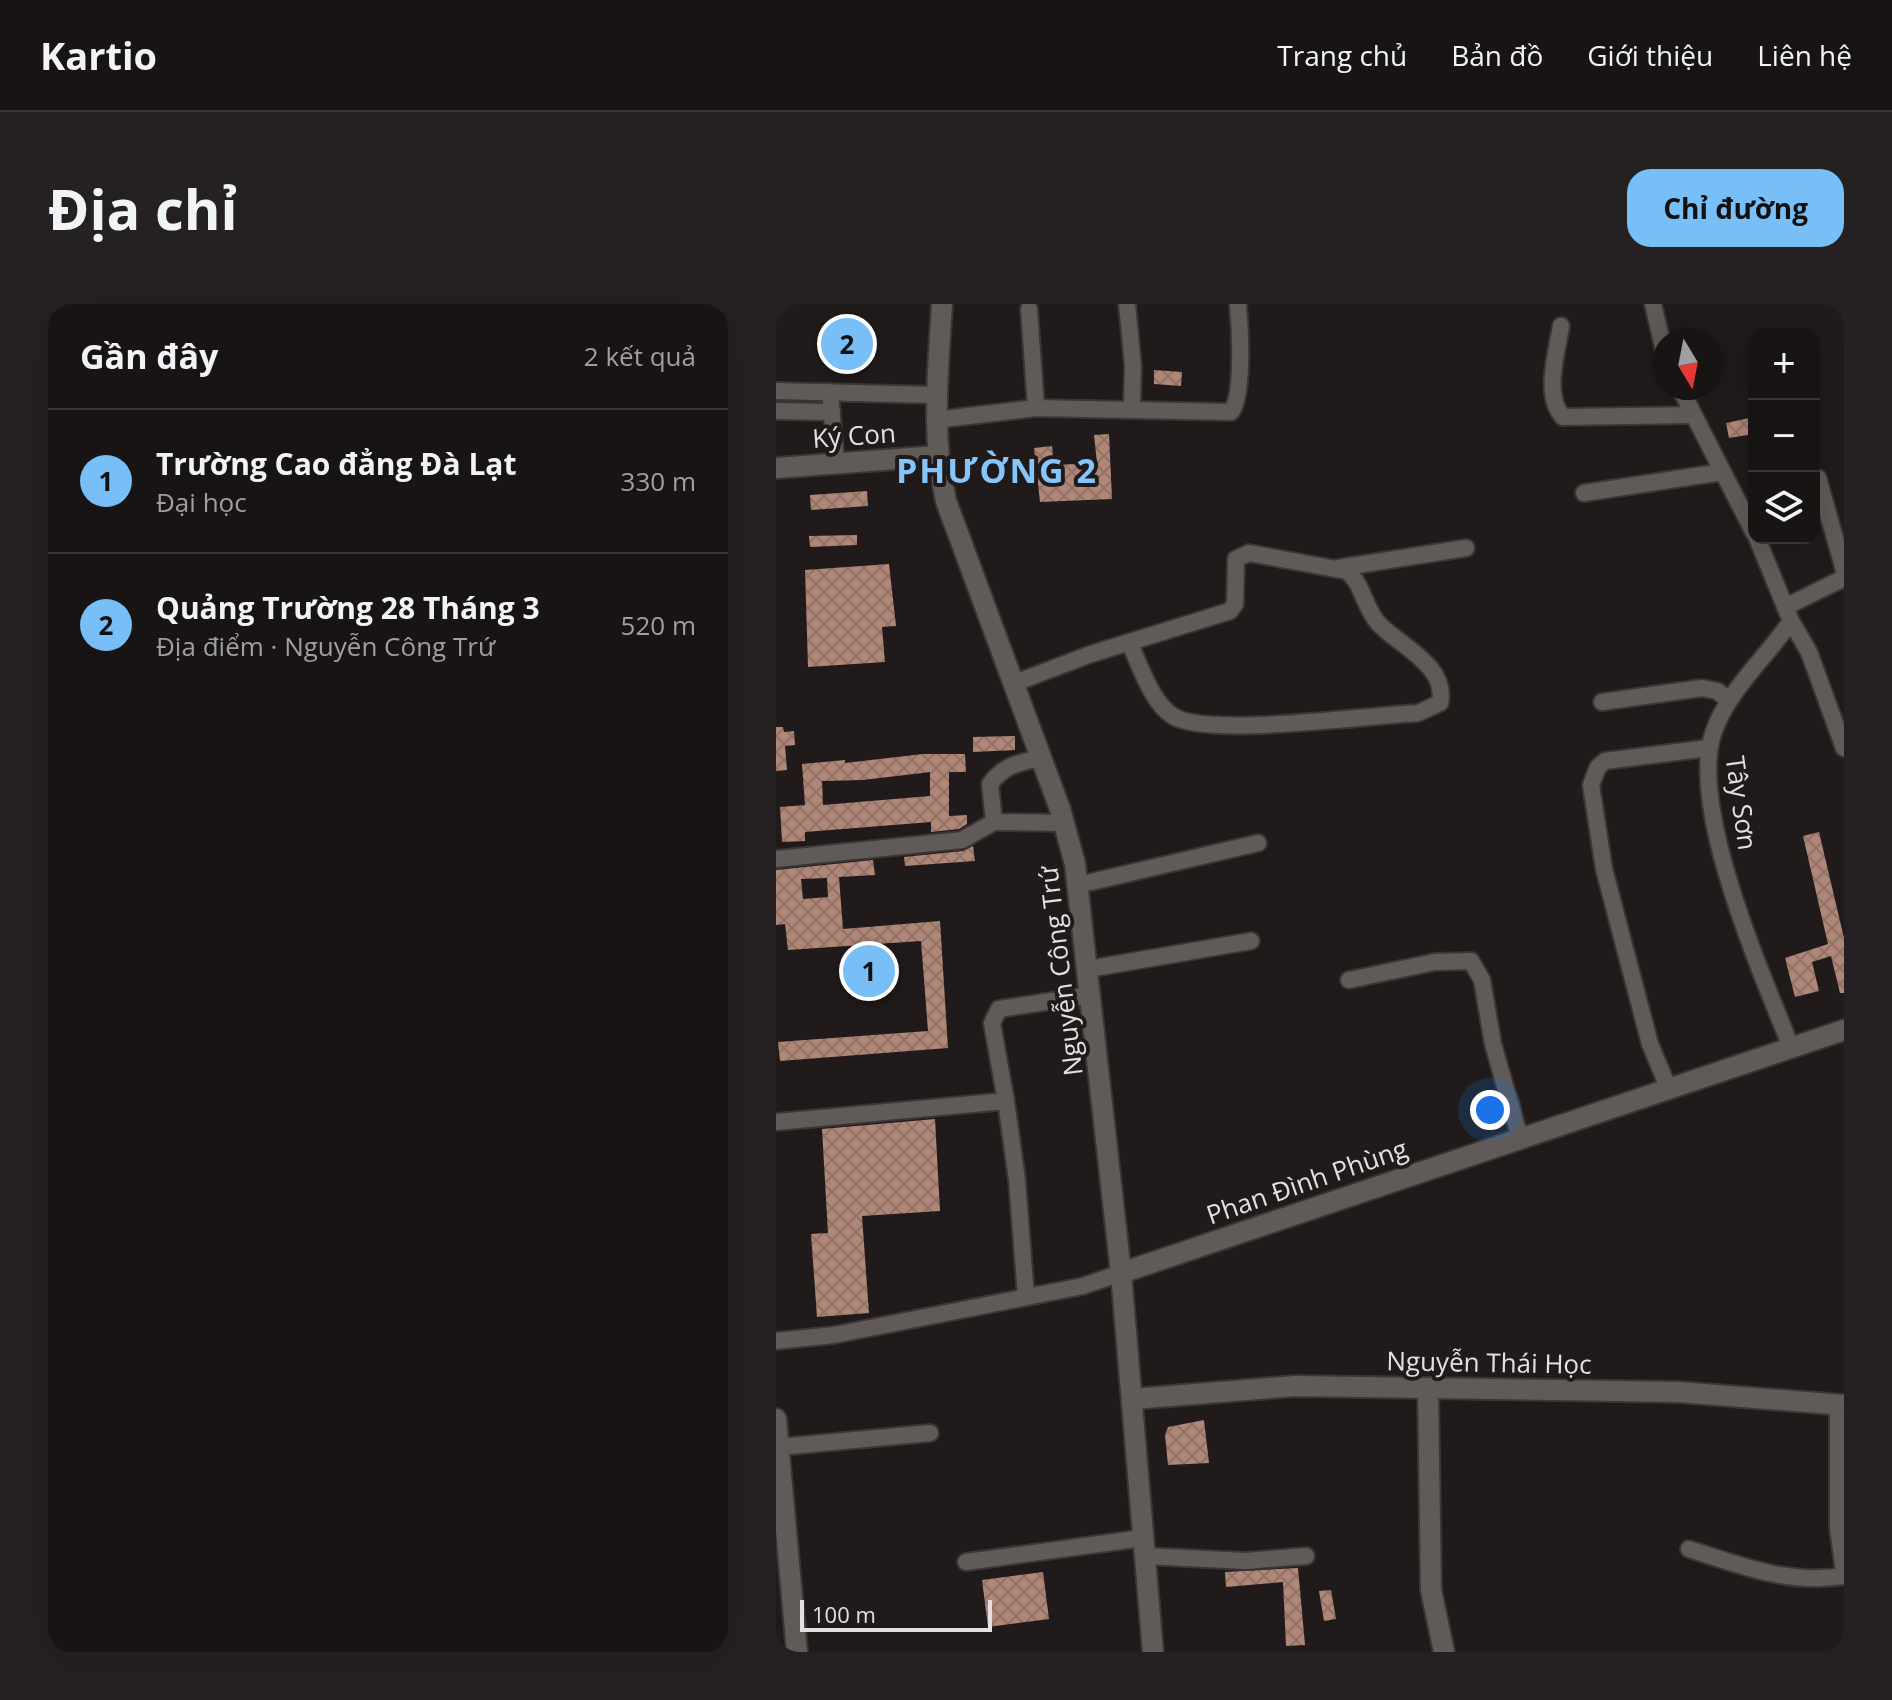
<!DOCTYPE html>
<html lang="vi">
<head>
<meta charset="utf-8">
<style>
	:root { --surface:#181414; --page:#252122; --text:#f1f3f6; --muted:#9f9ea0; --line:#363334; --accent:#78bff8 }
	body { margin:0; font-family:"Open Sans",sans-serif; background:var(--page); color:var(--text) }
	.controls { position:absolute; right:24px; top:24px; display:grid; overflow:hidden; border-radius:16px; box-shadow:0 8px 32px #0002 }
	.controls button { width:72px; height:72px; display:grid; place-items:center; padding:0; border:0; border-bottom:2px solid var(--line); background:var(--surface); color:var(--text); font:40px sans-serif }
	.compass { position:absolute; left:876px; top:24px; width:72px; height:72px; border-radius:50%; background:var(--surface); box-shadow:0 8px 32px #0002; rotate:170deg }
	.scale { position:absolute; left:24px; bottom:20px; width:192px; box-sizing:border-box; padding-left:8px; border:4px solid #e3e0df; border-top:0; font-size:22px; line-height:28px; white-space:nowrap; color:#e3e0df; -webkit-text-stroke:6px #201b1a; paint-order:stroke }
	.you { position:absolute; left:714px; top:806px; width:28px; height:28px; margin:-20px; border:6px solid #fff; border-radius:50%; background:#1a73e8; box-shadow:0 0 0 12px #1a73e833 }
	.badge { display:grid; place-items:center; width:52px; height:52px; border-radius:50%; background:var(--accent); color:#111; font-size:26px; font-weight:700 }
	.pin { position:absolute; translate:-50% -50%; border:4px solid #fff; box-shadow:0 2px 8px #0006 }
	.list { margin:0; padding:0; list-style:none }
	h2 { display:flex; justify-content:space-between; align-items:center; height:104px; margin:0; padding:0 32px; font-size:34px }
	h2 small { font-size:26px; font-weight:400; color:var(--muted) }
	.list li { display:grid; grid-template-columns:52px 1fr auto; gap:24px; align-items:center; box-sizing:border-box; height:144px; padding:0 32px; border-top:2px solid var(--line) }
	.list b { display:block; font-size:30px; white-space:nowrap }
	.list p { margin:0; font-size:26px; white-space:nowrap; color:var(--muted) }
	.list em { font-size:26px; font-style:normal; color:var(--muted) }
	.icon { flex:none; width:44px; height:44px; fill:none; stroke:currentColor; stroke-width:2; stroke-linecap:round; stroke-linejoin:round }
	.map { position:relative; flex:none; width:1068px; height:1348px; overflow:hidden; border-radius:24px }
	header { display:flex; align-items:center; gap:48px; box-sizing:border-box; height:112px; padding:0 40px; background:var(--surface); border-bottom:2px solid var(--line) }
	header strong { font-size:38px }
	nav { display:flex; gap:44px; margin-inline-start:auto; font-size:28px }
	.intro { display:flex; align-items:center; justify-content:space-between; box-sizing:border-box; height:192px; padding:0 48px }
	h1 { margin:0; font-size:56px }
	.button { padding:20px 36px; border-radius:24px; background:var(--accent); color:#111; font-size:28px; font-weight:700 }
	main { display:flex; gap:48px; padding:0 48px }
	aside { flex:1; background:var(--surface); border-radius:24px; box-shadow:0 8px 32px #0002 }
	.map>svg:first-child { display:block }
</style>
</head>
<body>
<header>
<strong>Kartio</strong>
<nav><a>Trang chủ</a><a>Bản đồ</a><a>Giới thiệu</a><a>Liên hệ</a></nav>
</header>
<div class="intro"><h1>Địa chỉ</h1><a class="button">Chỉ đường</a></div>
<main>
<aside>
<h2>Gần đây<small>2 kết quả</small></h2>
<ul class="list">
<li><span class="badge">1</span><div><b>Trường Cao đẳng Đà Lạt</b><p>Đại học</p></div><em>330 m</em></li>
<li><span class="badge">2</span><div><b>Quảng Trường 28 Tháng 3</b><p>Địa điểm · Nguyễn Công Trứ</p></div><em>520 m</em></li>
</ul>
</aside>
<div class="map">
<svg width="1068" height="1348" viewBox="0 0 1068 1348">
	<defs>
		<pattern id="building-cross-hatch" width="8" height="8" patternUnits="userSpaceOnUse" patternTransform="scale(2)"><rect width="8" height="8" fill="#b08677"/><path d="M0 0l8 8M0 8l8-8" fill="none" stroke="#907267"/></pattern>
	</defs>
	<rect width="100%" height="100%" fill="#201b1a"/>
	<g fill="url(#building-cross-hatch)" fill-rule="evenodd">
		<path d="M378,66l28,2 -1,14 -27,-2z"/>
		<path d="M978,113v17l-25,4 -3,-15z"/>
		<path d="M333,130l3,65 -72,3 -6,-54 18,-2 2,19 43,-2 -3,-28z"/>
		<path d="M91,187l1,15 -57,4 -1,-15z"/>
		<path d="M81,231v10l-47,2 -1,-11z"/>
		<path d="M113,260l7,62 -14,1 3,35 -77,5 -3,-97z"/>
		<path d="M0,423h7l1,5 10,-1 1,14 -10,1 2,24 -11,1z"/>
		<path d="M239,432v14l-42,2v-15z"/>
		<path d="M147,450h42l1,18h-17v44l18,-1v9l-8,5 -28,3v-10l-126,10v9l-23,1 -2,-35 25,-2 -3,-41 43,-4v3zM154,468v24l-107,9 -1,-24 41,-1z"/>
		<path d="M1043,528l25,106v55h-4l-9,-37 -19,6 7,29 -24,6 -10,-39 43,-14 -25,-108z"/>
		<path d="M197,542l2,15 -70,5 -1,-9 59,-6z"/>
		<path d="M97,556l2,15 -36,2 4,52 97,-8 8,127 -168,13 -2,-19 150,-11 -7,-90 -133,9 -3,-26 -9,1v-55zM51,574l1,19 -25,2 -2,-20z"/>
		<path d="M159,815l5,92 -78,5 7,97 -52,4 -6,-83 17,-1 -6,-104z"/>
		<path d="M428,1116l5,43 -41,2 -3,-30 3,-8z"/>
		<path d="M522,1264l7,77 -19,1 -3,-64 -57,5 -1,-15z"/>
		<path d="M267,1268l6,47 -61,8 -6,-47z"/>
		<path d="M555,1286l5,29 -12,2 -5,-30z"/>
	</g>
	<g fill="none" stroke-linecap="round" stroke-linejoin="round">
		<g stroke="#393635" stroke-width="20">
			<g id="street">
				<path d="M351,0l6,62 -1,42"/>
				<path d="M877,0l11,47"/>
				<path d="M253,5l7,99"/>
				<path d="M785,22c-4,26 -18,70 2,91l130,-2"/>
				<path d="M904,84l74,145"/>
				<path d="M0,87l160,4"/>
				<path d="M54,88l6,72"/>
				<path d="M0,107l56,1"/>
				<path d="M159,116l101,-12 195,4c13,-16 9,-86 7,-108"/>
				<path d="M1042,174l26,92"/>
				<path d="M808,189l138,-21"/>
				<path d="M981,234l34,83 18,31 35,96"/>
				<path d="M562,264l128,-20"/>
				<path d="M1009,303l59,-29"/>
				<path d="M1015,317c-25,37 -62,68 -77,110 -27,74 48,243 77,316"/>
				<path d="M236,380l79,-30 139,-43 5,-7 1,-45 13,-6 98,18c16,13 17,37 32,53 21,22 69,42 61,79l-22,10c-47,2 -212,25 -245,3 -22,-14 -33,-51 -44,-74"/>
				<path d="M826,398l100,-14 15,3 12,9"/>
				<path d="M264,454c-22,5 -36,7 -50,26l4,38 71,1"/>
				<path d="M0,555l186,-19 32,-18"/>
				<path d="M302,581l180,-42"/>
				<path d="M312,665l163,-28"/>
				<path d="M573,676l86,-18 36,-1 11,19 11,64 27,94"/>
				<path d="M892,783l-18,-43 -46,-175 -13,-84 7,-18 7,-6 104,-13"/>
				<path d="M230,797l-14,-78 7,-14 92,-14"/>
				<path d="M0,818l230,-21 11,79 9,117"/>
				<path d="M0,1037l58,-6 249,-49 38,-13"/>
				<path d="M1062,1101v123l6,44"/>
				<path d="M3,1143l151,-14"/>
				<path d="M913,1245c52,17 101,36 155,27"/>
				<path d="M369,1252l101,5 60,-5"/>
				<path d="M190,1258l177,-24"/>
			</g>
		</g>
		<g stroke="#393635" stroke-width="24">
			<g id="secondary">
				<path d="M166,0c-4,67 -11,131 4,197l114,308 15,55 46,409 32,379"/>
				<path d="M0,164l161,-12"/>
				<path d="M345,969l723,-243"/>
				<path d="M652,1085l3,201 13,62"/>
				<path d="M357,1095l162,-13 383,6 166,13"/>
				<path d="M0,1115l21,233"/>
			</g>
		</g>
		<use href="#street" stroke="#605a59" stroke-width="16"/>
		<use href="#secondary" stroke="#605a59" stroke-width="20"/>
	</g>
	<g text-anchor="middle" stroke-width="8" stroke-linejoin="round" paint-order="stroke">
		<g font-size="26" fill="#e3e0df" stroke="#201b1a">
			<text transform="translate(78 132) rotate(-4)" y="9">Ký Con</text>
			<text transform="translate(965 499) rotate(82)" y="9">Tây Sơn</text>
			<text transform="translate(285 667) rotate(-97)" y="9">Nguyễn Công Trứ</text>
			<text transform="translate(531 878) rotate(-19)" y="9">Phan Đình Phùng</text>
			<text transform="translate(713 1059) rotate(1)" y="9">Nguyễn Thái Học</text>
		</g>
		<g font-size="34" font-weight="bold" letter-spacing="2" fill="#85c5fa" stroke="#201b1a">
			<text x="221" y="179">PHƯỜNG 2</text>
		</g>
	</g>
</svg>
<div class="controls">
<button>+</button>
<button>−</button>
<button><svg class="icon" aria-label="layers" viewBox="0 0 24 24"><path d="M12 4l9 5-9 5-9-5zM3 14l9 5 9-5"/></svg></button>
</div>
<svg class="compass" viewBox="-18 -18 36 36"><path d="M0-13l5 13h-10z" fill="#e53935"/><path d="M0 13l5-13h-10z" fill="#9f9ea0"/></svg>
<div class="scale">100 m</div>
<div class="you"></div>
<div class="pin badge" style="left:93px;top:667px">1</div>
<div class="pin badge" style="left:71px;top:40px">2</div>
</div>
</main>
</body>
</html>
